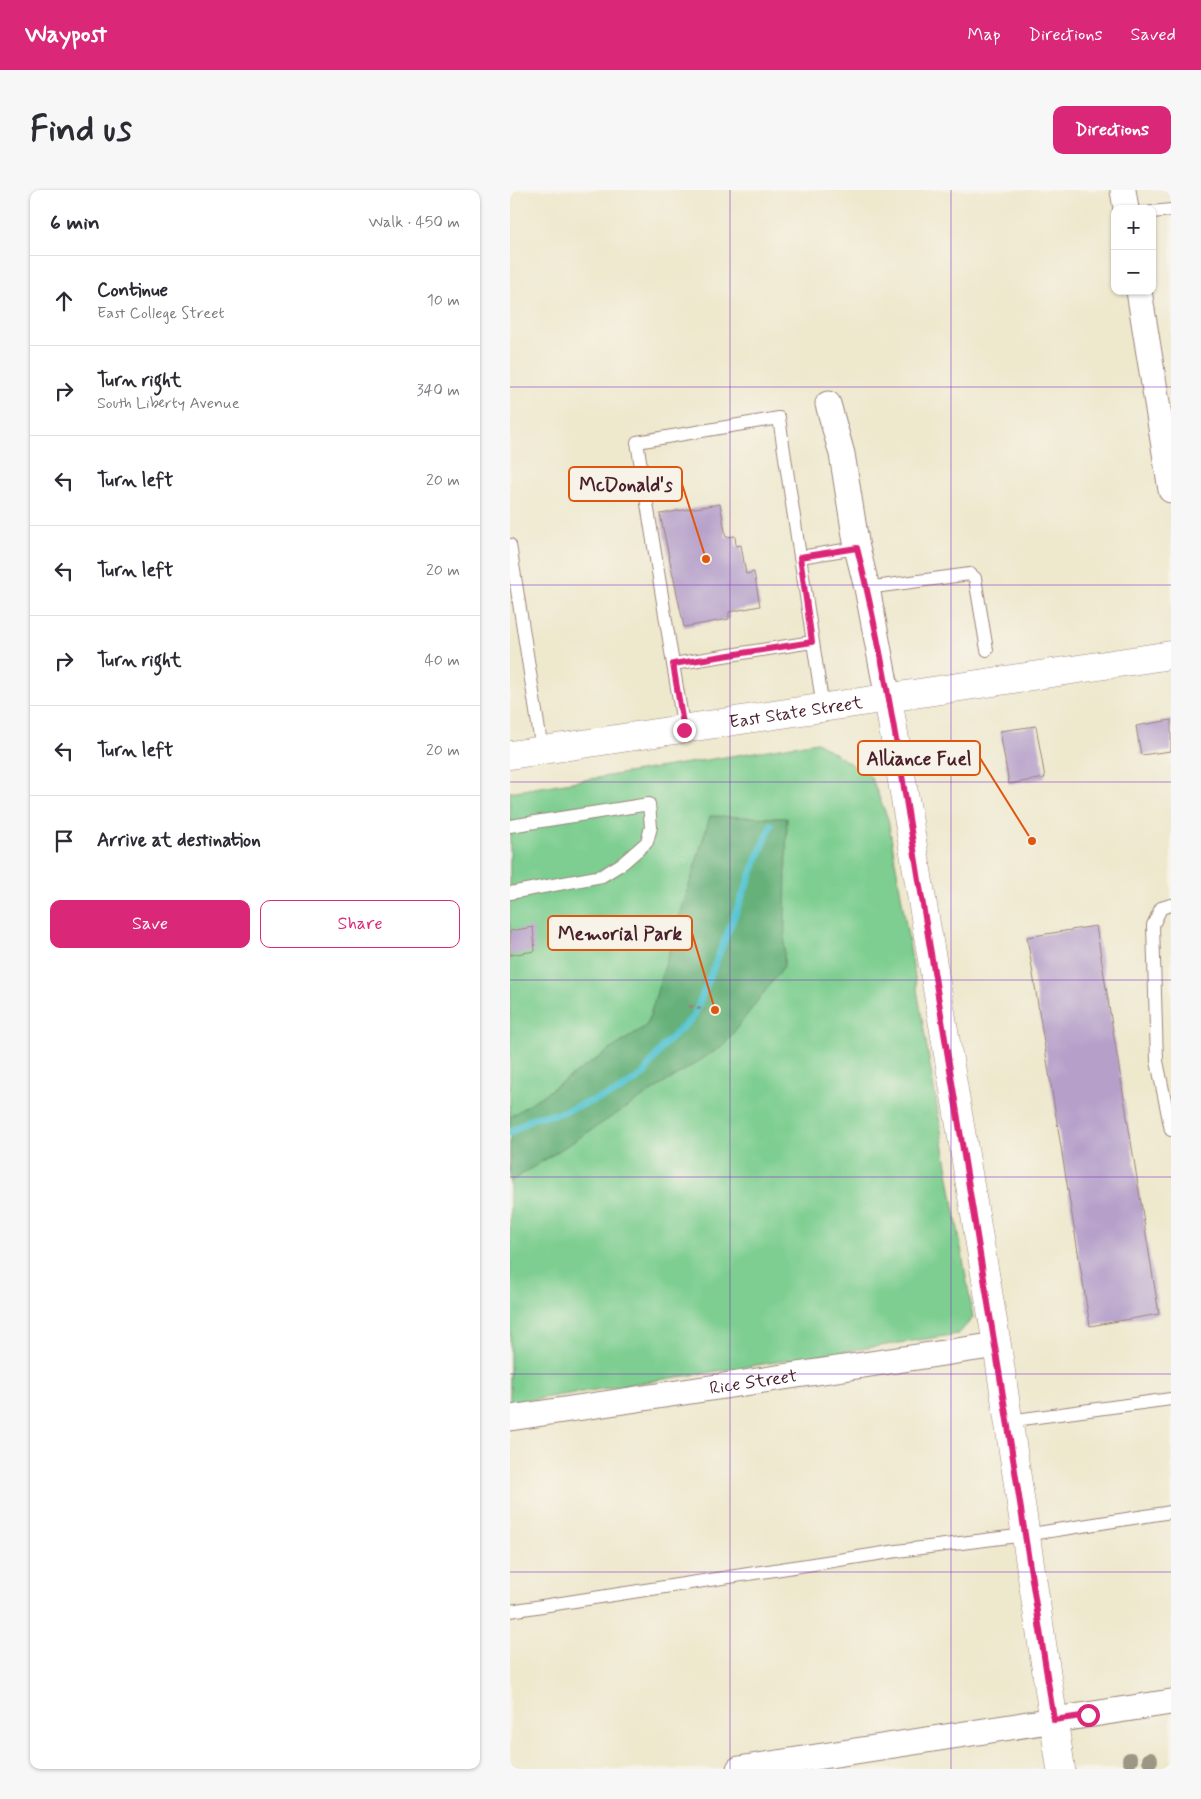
<!DOCTYPE html>
<html lang="en">
<head>
<meta charset="utf-8">
<style>
	:root { --surface:#fff; --page:#f7f7f7; --text:#2b2b33; --muted:#7c7c81; --line:#e1e1e2; --accent:#db2777 }
	body { margin:0; font-family:Mynerve,sans-serif; background:var(--page); color:var(--text) }
	.controls { position:absolute; right:15px; top:15px; display:grid; overflow:hidden; border-radius:10px; box-shadow:0 1px 4px #0004 }
	.controls button { width:45px; height:45px; display:grid; place-items:center; padding:0; border:0; border-bottom:1px solid var(--line); background:var(--surface); color:var(--text); font:25px sans-serif }
	.stop { position:absolute; width:15px; height:15px; margin:-11px; border:4px solid #db2777; border-radius:50%; background:#fff }
	.stop.end { background:#db2777; border-color:#fff; box-shadow:0 1px 5px #0008 }
	.list { margin:0; padding:0; list-style:none }
	h2 { display:flex; justify-content:space-between; align-items:center; height:65px; margin:0; padding:0 20px; font-size:21px }
	h2 small { font-size:16px; font-weight:400; color:var(--muted) }
	.list li { display:grid; grid-template-columns:32px 1fr auto; gap:15px; align-items:center; box-sizing:border-box; height:90px; padding:0 20px; border-top:1px solid var(--line) }
	.list b { display:block; font-size:19px; white-space:nowrap }
	.list p { margin:0; font-size:16px; white-space:nowrap; color:var(--muted) }
	.list em { font-size:16px; font-style:normal; color:var(--muted) }
	.actions { display:flex; gap:10px; padding:15px 20px }
	.actions a { flex:1; padding:11px 0; border:1px solid var(--accent); border-radius:10px; text-align:center; font-size:18px; color:var(--accent) }
	.actions .main { background:var(--accent); color:#fff }
	.icon { flex:none; width:28px; height:28px; fill:none; stroke:currentColor; stroke-width:2; stroke-linecap:round; stroke-linejoin:round }
	.map { position:relative; flex:none; width:661px; height:1579px; overflow:hidden; border-radius:10px }
	header { display:flex; align-items:center; gap:30px; box-sizing:border-box; height:70px; padding:0 25px; background:var(--accent); color:#fff }
	header strong { font-size:24px }
	nav { display:flex; gap:28px; margin-inline-start:auto; font-size:18px }
	.intro { display:flex; align-items:center; justify-content:space-between; box-sizing:border-box; height:120px; padding:0 30px }
	h1 { margin:0; font-size:35px }
	.button { padding:12px 22px; border-radius:10px; background:var(--accent); color:#fff; font-size:18px; font-weight:700 }
	main { display:flex; gap:30px; padding:0 30px }
	aside { flex:1; background:var(--surface); border-radius:10px; box-shadow:0 1px 4px #0004 }
	.map>svg:first-child { display:block }
</style>
</head>
<body>
<header>
<strong>Waypost</strong>
<nav><a>Map</a><a>Directions</a><a>Saved</a></nav>
</header>
<div class="intro"><h1>Find us</h1><a class="button">Directions</a></div>
<main>
<aside>
<h2>6 min<small>Walk · 450 m</small></h2>
<ul class="list">
<li><svg class="icon" aria-label="ahead" viewBox="0 0 24 24"><path d="M12 20V5M6 11l6-6 6 6"/></svg><div><b>Continue</b><p>East College Street</p></div><em>10 m</em></li>
<li><svg class="icon" aria-label="right" viewBox="0 0 24 24"><path d="M7 20v-9h11M14 6l5 5-5 5"/></svg><div><b>Turn right</b><p>South Liberty Avenue</p></div><em>340 m</em></li>
<li><svg class="icon" aria-label="left" viewBox="0 0 24 24"><path d="M17 20v-9H6M10 6l-5 5 5 5"/></svg><div><b>Turn left</b></div><em>20 m</em></li>
<li><svg class="icon" aria-label="left" viewBox="0 0 24 24"><path d="M17 20v-9H6M10 6l-5 5 5 5"/></svg><div><b>Turn left</b></div><em>20 m</em></li>
<li><svg class="icon" aria-label="right" viewBox="0 0 24 24"><path d="M7 20v-9h11M14 6l5 5-5 5"/></svg><div><b>Turn right</b></div><em>40 m</em></li>
<li><svg class="icon" aria-label="left" viewBox="0 0 24 24"><path d="M17 20v-9H6M10 6l-5 5 5 5"/></svg><div><b>Turn left</b></div><em>20 m</em></li>
<li><svg class="icon" aria-label="arrive" viewBox="0 0 24 24"><path d="M6 21V4h12l-3 4 3 4H6"/></svg><div><b>Arrive at destination</b></div></li>
</ul>
<div class="actions"><a class="main">Save</a><a>Share</a></div>
</aside>
<div class="map">
<svg width="661" height="1579" viewBox="0 0 661 1579">
	<rect width="100%" height="100%" fill="#f7f3e8"/>
	<filter id="ink" filterUnits="userSpaceOnUse"><feTurbulence type="fractalNoise" baseFrequency=".02" numOctaves="2"/><feDisplacementMap in="SourceGraphic" scale="10" xChannelSelector="R" yChannelSelector="G"/><feConvolveMatrix kernelMatrix="1 2 1 2 8 2 1 2 1" color-interpolation-filters="sRGB"/></filter>
	<filter id="wash" filterUnits="userSpaceOnUse"><feTurbulence type="fractalNoise" baseFrequency=".0096" numOctaves="4" result="noise"/><feDisplacementMap in="SourceGraphic" scale="20" xChannelSelector="R" yChannelSelector="G"/><feGaussianBlur stdDeviation="1.12" result="paint"/><feColorMatrix in="noise" values="0 0 0 0 0 0 0 0 0 0 0 0 0 0 0 0 0 1.4 0 .05"/><feComposite in="paint" operator="in"/></filter>
	<g filter="url(#wash)">
		<rect width="100%" height="100%" fill="#eee8cd"/>
		<path fill="#7dce90" stroke="#64765e" d="M307,552l54,35 17,42 85,499 -15,16 -448,69v-611z"/>
		<path fill="#66b17a" stroke="#586852" d="M200,626l77,2 -3,148 -60,79 -214,137v-65l137,-92z"/>
		<g fill="none" stroke-linecap="round" stroke-linejoin="round">
			<path stroke="#5ac6d3" stroke-width="7" d="M0,943l23,-15 23,-4 59,-21 28,-18 20,-29 31,-30 77,-191"/>
		</g>
		<g id="blocks">
			<g fill="#b6a0ca">
				<path d="M210,314l6,33 9,-1 1,10 5,-1 5,29 8,-2 6,34 -31,6v7l-45,8 -24,-113z"/>
				<path d="M661,530v31l-30,4 -5,-29z"/>
				<path d="M526,536l9,52 -36,6 -9,-53z"/>
				<path d="M586,736l63,388 -69,12 -63,-389z"/>
				<path d="M23,737l2,24 -25,4v-24z"/>
			</g>
		</g>
	</g>
	<g filter="url(#ink)">
		<use href="#blocks" fill-opacity="0" stroke="#9c847c" stroke-width="1"/>
		<g fill="none" stroke-linecap="round" stroke-linejoin="round">
			<g stroke="#9c847c" stroke-width="14">
				<g id="lane">
					<path d="M642,22l19,-2"/>
					<path d="M0,355l32,205"/>
					<path d="M290,367l57,-9"/>
					<path d="M357,398l103,-14 5,4 12,72"/>
					<path d="M302,452l-139,22 -36,-222 142,-24 44,290"/>
					<path d="M163,474l11,66"/>
					<path d="M0,636l139,-22 2,23 -4,15 -24,21 -21,13 -92,17"/>
					<path d="M661,715l-10,3 -8,17 4,136 14,69"/>
					<path d="M498,1231l163,-22"/>
					<path d="M0,1421l387,-60 128,-16 146,-23"/>
				</g>
			</g>
			<g stroke="#9c847c" stroke-width="27">
				<g id="street">
					<path d="M613,0l3,19"/>
					<path d="M629,101l32,199"/>
					<path d="M318,214l14,50 15,94 10,40 21,110"/>
					<path id="s1" d="M0,1228l487,-73"/>
					<path d="M229,1579l432,-67"/>
				</g>
			</g>
			<g stroke="#9c847c" stroke-width="29">
				<path id="secondary" d="M378,508l109,647 64,424"/>
			</g>
			<g stroke="#9c847c" stroke-width="29">
				<g id="highway">
					<path id="s2" d="M0,565l661,-100"/>
				</g>
			</g>
			<path stroke="#9c847c" stroke-width="3" stroke-dasharray="4 4" stroke-linecap="butt" d="M179,816l16,4"/>
			<use href="#lane" stroke="#fff" stroke-width="12"/>
			<use href="#street" stroke="#fff" stroke-width="25"/>
			<use href="#secondary" stroke="#fff" stroke-width="28"/>
			<use href="#highway" stroke="#fff" stroke-width="28"/>
		</g>
		<g fill="#9c9784">
			<circle cx="620" cy="1570" r="8"/>
			<circle cx="640" cy="1570" r="8"/>
		</g>
	</g>
	<g fill="none" stroke-linecap="round" stroke-linejoin="round" filter="url(#ink)">
		<path stroke="#db2777" stroke-width="6" d="M174,540l-11,-66 139,-22 -12,-85 57,-9c34,137 52,278 76,417 42,252 82,503 121,755l34,-5"/>
	</g>
	<path fill="none" stroke="#7b2cbf" stroke-width="1" stroke-opacity="0.55" d="M220,0v1579M441,0v1579M0,197h661M0,395h661M0,592h661M0,790h661M0,987h661M0,1184h661M0,1382h661"/>
	<g text-anchor="middle" stroke-width="5" stroke-linejoin="round" paint-order="stroke">
		<g font-size="18" fill="#4a1f2b" stroke="#f7f3e8">
			<text dy="6" stroke="none"><textPath href="#s2" startOffset="289">East State Street</textPath></text>
			<text dy="6" stroke="none"><textPath href="#s1" startOffset="246">Rice Street</textPath></text>
		</g>
	</g>
	<path fill="none" stroke="#e0560e" stroke-width="2" d="M196 369L172 294M522 651L470 568M205 820L182 743"/>
	<g fill="#e0560e" stroke="#f7f3e8" stroke-width="2">
		<circle cx="196" cy="369" r="5"/>
		<circle cx="522" cy="651" r="5"/>
		<circle cx="205" cy="820" r="5"/>
	</g>
	<g fill="#f7f3e8" stroke="#e0560e" stroke-width="2">
		<rect x="59" y="277" width="113" height="34" rx="5"/>
		<rect x="348" y="551" width="122" height="34" rx="5"/>
		<rect x="38" y="726" width="144" height="34" rx="5"/>
	</g>
	<g font-size="19" text-anchor="middle" font-weight="bold" fill="#4a1f2b">
		<text x="116" y="301">McDonald's</text>
		<text x="409" y="575">Alliance Fuel</text>
		<text x="110" y="750">Memorial Park</text>
	</g>
</svg>
<div class="controls">
<button>+</button>
<button>−</button>
</div>
<div class="stop" style="left:578px;top:1525px"></div>
<div class="stop end" style="left:174px;top:540px"></div>
</div>
</main>
</body>
</html>
